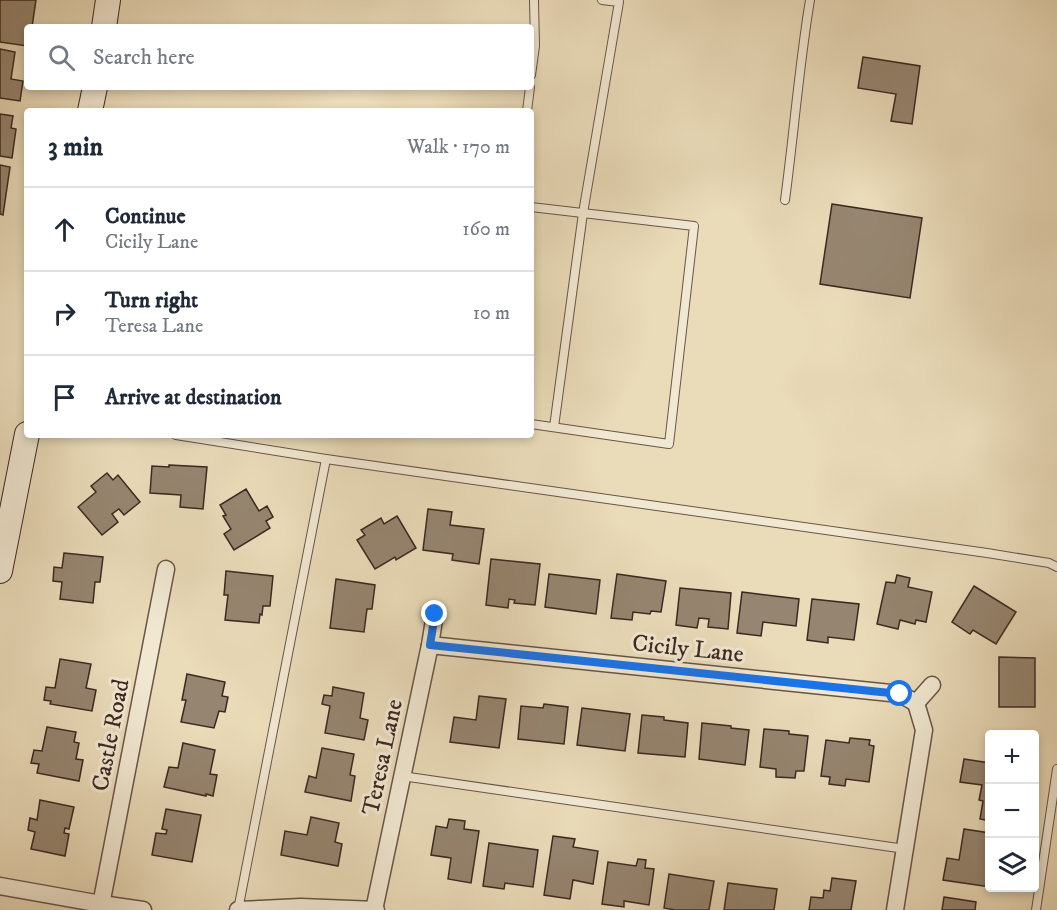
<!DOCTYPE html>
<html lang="en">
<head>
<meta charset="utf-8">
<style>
	:root { --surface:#fff; --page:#f2f2f3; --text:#1f2937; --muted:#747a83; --line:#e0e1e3 }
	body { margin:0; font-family:"IM FELL DW Pica",serif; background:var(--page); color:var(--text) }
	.controls { position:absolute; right:18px; bottom:18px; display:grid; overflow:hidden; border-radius:6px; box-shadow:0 3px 9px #0003 }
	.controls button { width:54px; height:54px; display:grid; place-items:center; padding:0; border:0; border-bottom:2px solid var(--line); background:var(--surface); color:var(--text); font:30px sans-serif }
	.stop { position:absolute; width:18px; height:18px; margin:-14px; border:4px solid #1a73e8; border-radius:50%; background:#fff }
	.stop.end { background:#1a73e8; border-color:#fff; box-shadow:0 2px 6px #0008 }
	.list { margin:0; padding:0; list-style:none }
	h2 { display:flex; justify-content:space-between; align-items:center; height:78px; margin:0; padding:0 24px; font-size:26px }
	h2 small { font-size:20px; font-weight:400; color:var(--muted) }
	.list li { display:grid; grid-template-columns:39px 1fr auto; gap:18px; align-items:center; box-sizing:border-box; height:84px; padding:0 24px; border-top:2px solid var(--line) }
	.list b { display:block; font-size:22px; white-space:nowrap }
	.list p { margin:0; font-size:20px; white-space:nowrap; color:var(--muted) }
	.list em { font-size:20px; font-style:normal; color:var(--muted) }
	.icon { flex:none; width:33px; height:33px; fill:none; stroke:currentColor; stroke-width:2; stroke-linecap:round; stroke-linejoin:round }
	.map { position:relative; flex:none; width:1057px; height:910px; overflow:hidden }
	.search { position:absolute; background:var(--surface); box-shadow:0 3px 9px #0003; left:24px; top:24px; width:510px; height:66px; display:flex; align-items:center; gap:15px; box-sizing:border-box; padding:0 21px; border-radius:6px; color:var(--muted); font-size:22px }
	.panel { position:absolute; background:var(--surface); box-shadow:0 3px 9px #0003; left:24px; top:108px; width:510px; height:330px; border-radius:6px }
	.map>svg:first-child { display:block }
</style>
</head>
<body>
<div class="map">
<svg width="1057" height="910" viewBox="0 0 1057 910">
	<rect width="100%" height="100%" fill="#eadbb9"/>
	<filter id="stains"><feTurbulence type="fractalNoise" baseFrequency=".00333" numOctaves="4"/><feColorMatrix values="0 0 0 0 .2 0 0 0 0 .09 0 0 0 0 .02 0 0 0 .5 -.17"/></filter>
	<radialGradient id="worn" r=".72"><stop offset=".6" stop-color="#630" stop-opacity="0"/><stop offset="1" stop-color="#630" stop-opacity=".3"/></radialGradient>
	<g fill="#968570" stroke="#3c2821" stroke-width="1.5">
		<path d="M0,0h36l-4,27h-5v19l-27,-4z"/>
		<path d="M0,49l15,3 -4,27 12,2 -3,20 -20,-3z"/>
		<path d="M863,57l57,9 -8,58 -21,-3 5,-27 -38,-6z"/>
		<path d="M0,114l13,2 -2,12 5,1 -4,29 -12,-2z"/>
		<path d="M0,165l10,2 -7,48 -3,-1z"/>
		<path d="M832,204l90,14 -12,80 -90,-14z"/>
		<path d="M169,465l38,2 -4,42 -23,-2 1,-12 -31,-2 2,-27 17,1z"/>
		<path d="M107,473l6,7 5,-5 22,27 -16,13 -5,-6 -7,5 6,8 -16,13 -24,-28 18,-15 -5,-6z"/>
		<path d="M246,489l13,22 8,-5 6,11 -7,4 4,7 -36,22 -10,-16 7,-5 -8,-13 3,-1 -6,-10z"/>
		<path d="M428,509l24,3 -2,13 34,4 -5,35 -27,-4 1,-6 -30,-4z"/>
		<path d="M397,516l19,32 -20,12 -1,-3 -20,12 -18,-29 8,-5 -4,-5 20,-12 3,6z"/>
		<path d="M64,553l39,4 -3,25h-5l-2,21 -33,-4 2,-17 -9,-1 1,-14 8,1z"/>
		<path d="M491,559l49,5 -5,41 -21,-2 1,-3 -6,-1 -1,9 -22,-3z"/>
		<path d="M226,571l47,5 -3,30h-7l-1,9 -2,-1 -1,9 -34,-3 3,-25h-4z"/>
		<path d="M549,574l51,6 -4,34 -51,-7z"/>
		<path d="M617,574l49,7 -5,31 -10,-1 -1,3 -17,-2 -1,8 -21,-2z"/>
		<path d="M897,575l13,3 -2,9 24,5 -6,30 -10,-2 -1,4 -15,-4 -2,9 -21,-5 9,-42 9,1z"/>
		<path d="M336,579l39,6 -3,24h-5l-3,23 -34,-4z"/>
		<path d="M974,586l42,26 -20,32 -23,-14 -3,4 -18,-12z"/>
		<path d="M680,588l51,5 -3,36 -20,-2 1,-8 -10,-1 -2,10 -21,-3z"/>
		<path d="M742,592l57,7 -3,27 -33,-4 -2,14 -24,-3z"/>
		<path d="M812,599l47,5 -5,36 -26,-3v6l-21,-3z"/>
		<path d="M999,657l36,1v49h-36z"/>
		<path d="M60,659l31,5 -5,24 10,2 -4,21 -42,-7 1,-3 -7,-1 2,-13 9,1z"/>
		<path d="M187,674l38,8 -3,14 6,1 -3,15 -6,-1 -5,17 -33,-6 5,-22h-4z"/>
		<path d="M333,687l31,6 -4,25 8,2 -4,20 -39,-7 5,-27 -8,-2 2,-9 8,1z"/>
		<path d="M479,696l27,3 -7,49 -49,-6 4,-25 22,3z"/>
		<path d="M544,704l24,3 -4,37 -46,-5 3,-33 22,2z"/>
		<path d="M582,708l48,6 -5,37 -48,-6z"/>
		<path d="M642,715l22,2v3l24,3 -3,34 -47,-4z"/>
		<path d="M702,723l29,3v2l18,2 -4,35 -46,-6z"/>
		<path d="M47,727l29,5 -2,10 5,1 -3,16 7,1 -4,21 -42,-8 2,-9 -8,-1 3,-13 8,1z"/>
		<path d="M764,729l25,2v3l19,2 -4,35h-8l-1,7 -19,-1v-8l-16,-2z"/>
		<path d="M850,738l20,2 -1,5 5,1 -5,36 -23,-3 -1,7 -16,-2 1,-7 -9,-1 5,-36 23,3z"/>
		<path d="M183,743l32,7 -5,24 7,1 -4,21 -7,-2v2l-42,-9 5,-20 9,1z"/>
		<path d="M322,748l32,6 -4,21 5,1 -4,25 -46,-9 4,-16 7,2z"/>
		<path d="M964,759l26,4v58l-10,-2 3,-18 -4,-1 3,-15 -22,-3z"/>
		<path d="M40,800l34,7 -5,22 -4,-1 -1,5 5,1 -4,22 -34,-7 4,-17 -7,-2 2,-12 7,2z"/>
		<path d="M166,809l35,6 -9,47 -40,-7 4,-22 10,1 1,-4 -5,-1z"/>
		<path d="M311,817l28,6 -4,19 7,2 -4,22 -57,-11 4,-24 22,4z"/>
		<path d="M449,819l16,2 -1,8 15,2 -8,52 -23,-4 3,-21 -20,-3 5,-29 11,2z"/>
		<path d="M964,829l26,4v54l-47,-7 4,-22 12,2z"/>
		<path d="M553,836l22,3 -2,8 25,4 -5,33 -20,-4 -3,19 -26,-4z"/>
		<path d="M489,843l49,7 -5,37 -28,-4 -1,6 -21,-3z"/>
		<path d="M638,859l8,1 -1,8 9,1 -5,36 -25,-4v6l-22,-3 6,-42 28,4z"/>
		<path d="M669,874l45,7 -5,29h-34l-11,-2z"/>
		<path d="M832,878l24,3 -5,29h-42l2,-13 12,1 1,-8 6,1z"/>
		<path d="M728,883l49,6 -3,21h-50z"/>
		<path d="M944,897l32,5 -1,8h-33z"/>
	</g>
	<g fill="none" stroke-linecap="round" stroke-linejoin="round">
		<g stroke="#685547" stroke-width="10">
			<g id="lane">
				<path d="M531,75l4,-29 -1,-46"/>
				<path d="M527,111l3,-24"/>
				<path d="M785,200c9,-67 14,-134 25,-200"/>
				<path d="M531,207l163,19 -25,218 -138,-20"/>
				<path d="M554,427l29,-214 36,-211 -17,-2"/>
				<path d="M176,435l150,24 661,94 62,10 8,4"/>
				<path d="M402,776l503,73"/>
				<path d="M238,910l88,-451"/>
				<path d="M1036,910l21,-141"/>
			</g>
		</g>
		<g stroke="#685547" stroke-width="19">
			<g id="street">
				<path d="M430,645l470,49 16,9 16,-18"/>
				<path d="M0,886l101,18 42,6"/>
				<path d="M100,910l66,-341"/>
				<path d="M238,910l63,-3 75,3"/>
				<path d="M374,910l56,-265 5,-31"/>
				<path d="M895,910l29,-180 -8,-27"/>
			</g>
		</g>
		<g stroke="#3c2821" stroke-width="26">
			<g id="secondary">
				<path d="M104,27l4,-27"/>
				<path d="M90,111l5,-24"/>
				<path d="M0,571l27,-137"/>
			</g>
		</g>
		<use href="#lane" stroke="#f1e8d2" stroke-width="8"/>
		<use href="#street" stroke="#f1e8d2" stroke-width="16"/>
		<use href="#secondary" stroke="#f1e8d2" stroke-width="24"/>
	</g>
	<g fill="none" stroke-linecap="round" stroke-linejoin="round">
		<path stroke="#1a73e8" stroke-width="8" d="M435,614l-5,31 470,49"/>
	</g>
	<g text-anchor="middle" stroke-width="6" stroke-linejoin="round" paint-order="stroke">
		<g font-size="24" fill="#3c2821" stroke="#f1e8d2">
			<text transform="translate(688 648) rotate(6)" y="8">Cicily Lane</text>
			<text transform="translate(110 735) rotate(-79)" y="8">Castle Road</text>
			<text transform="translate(382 757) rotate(-78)" y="8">Teresa Lane</text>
		</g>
	</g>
	<rect width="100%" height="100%" filter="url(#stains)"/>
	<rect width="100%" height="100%" fill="url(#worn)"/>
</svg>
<div class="controls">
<button>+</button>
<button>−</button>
<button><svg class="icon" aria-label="layers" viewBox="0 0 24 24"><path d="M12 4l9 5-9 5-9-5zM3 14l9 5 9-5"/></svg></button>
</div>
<div class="stop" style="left:900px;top:694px"></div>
<div class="stop end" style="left:435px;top:614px"></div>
<div class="search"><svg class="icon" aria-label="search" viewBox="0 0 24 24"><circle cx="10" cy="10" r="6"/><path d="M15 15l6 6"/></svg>Search here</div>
<section class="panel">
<h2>3 min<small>Walk · 170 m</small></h2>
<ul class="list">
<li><svg class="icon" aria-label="ahead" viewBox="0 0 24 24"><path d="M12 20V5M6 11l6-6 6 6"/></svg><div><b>Continue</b><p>Cicily Lane</p></div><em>160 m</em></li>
<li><svg class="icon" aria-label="right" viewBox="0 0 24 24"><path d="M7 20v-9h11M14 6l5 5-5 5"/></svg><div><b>Turn right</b><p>Teresa Lane</p></div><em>10 m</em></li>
<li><svg class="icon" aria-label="arrive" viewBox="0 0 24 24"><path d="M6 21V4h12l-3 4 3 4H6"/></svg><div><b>Arrive at destination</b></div></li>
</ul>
</section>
</div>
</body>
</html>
